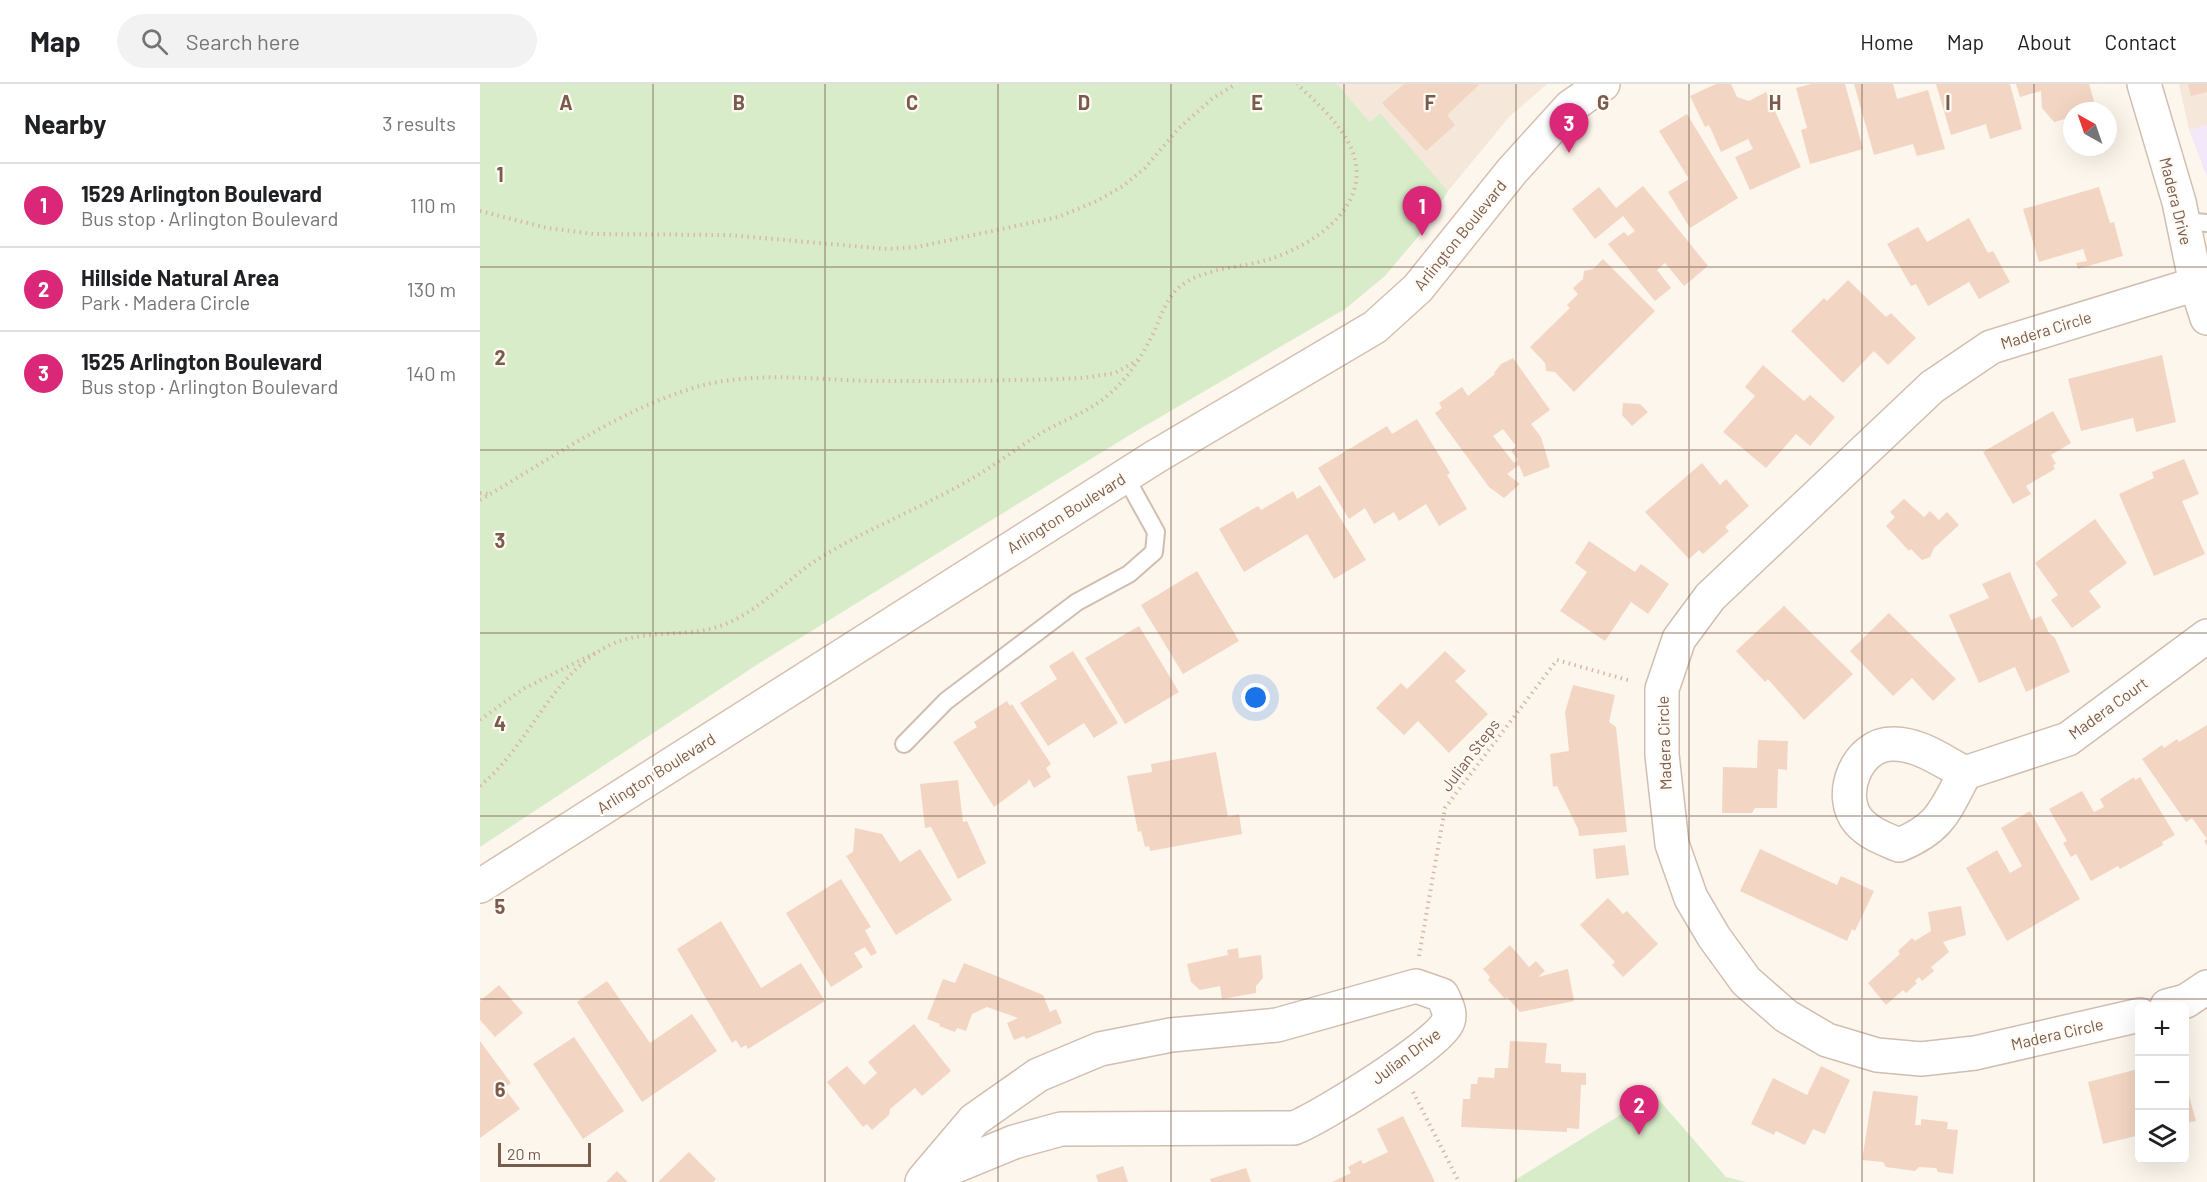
<!DOCTYPE html>
<html lang="en">
<head>
<meta charset="utf-8">
<style>
	:root { --surface:#fff; --page:#f2f2f2; --text:#202124; --muted:#757577; --line:#e0e0e0; --accent:#db2777 }
	body { margin:0; font-family:Barlow,sans-serif; background:var(--page); color:var(--text) }
	.controls { position:absolute; right:18px; bottom:18px; display:grid; overflow:hidden; border-radius:9px; box-shadow:0 6px 24px #0002 }
	.controls button { width:54px; height:54px; display:grid; place-items:center; padding:0; border:0; border-bottom:2px solid var(--line); background:var(--surface); color:var(--text); font:30px sans-serif }
	.compass { position:absolute; left:1583px; top:18px; width:54px; height:54px; border-radius:50%; background:var(--surface); box-shadow:0 6px 24px #0002; rotate:320deg }
	.scale { position:absolute; left:18px; bottom:15px; width:93px; box-sizing:border-box; padding-left:6px; border:3px solid #7a5c4d; border-top:0; font-size:16px; line-height:21px; white-space:nowrap; color:#7a5c4d; -webkit-text-stroke:4px #fffaf3; paint-order:stroke }
	.you { position:absolute; left:776px; top:614px; width:21px; height:21px; margin:-15px; border:4px solid #fff; border-radius:50%; background:#1a73e8; box-shadow:0 0 0 9px #1a73e833 }
	.badge { display:grid; place-items:center; width:39px; height:39px; border-radius:50%; background:var(--accent); color:#fff; font-size:20px; font-weight:700 }
	.pin { position:absolute; translate:-50% -50px; filter:drop-shadow(0 2px 3px #0008) }
	.pin::after { content:''; position:absolute; top:32px; width:21px; height:18px; background:inherit; clip-path:polygon(0 0,100% 0,50% 100%) }
	.list { margin:0; padding:0; list-style:none }
	h2 { display:flex; justify-content:space-between; align-items:center; height:78px; margin:0; padding:0 24px; font-size:26px }
	h2 small { font-size:20px; font-weight:400; color:var(--muted) }
	.list li { display:grid; grid-template-columns:39px 1fr auto; gap:18px; align-items:center; box-sizing:border-box; height:84px; padding:0 24px; border-top:2px solid var(--line) }
	.list b { display:block; font-size:22px; white-space:nowrap }
	.list p { margin:0; font-size:20px; white-space:nowrap; color:var(--muted) }
	.list em { font-size:20px; font-style:normal; color:var(--muted) }
	.icon { flex:none; width:33px; height:33px; fill:none; stroke:currentColor; stroke-width:2; stroke-linecap:round; stroke-linejoin:round }
	.map { position:relative; flex:none; width:1727px; height:1098px; overflow:hidden }
	header { display:flex; align-items:center; gap:36px; box-sizing:border-box; height:84px; padding:0 30px; background:var(--surface); border-bottom:2px solid var(--line) }
	header strong { font-size:28px }
	nav { display:flex; gap:33px; margin-inline-start:auto; font-size:21px }
	.search { width:420px; height:54px; background:var(--page); display:flex; align-items:center; gap:15px; box-sizing:border-box; padding:0 21px; border-radius:33px; color:var(--muted); font-size:22px }
	main { display:flex }
	aside { flex:1; background:var(--surface) }
	.map>svg:first-child { display:block }
</style>
</head>
<body>
<header>
<strong>Map</strong>
<div class="search"><svg class="icon" aria-label="search" viewBox="0 0 24 24"><circle cx="10" cy="10" r="6"/><path d="M15 15l6 6"/></svg>Search here</div>
<nav><a>Home</a><a>Map</a><a>About</a><a>Contact</a></nav>
</header>
<main>
<aside>
<h2>Nearby<small>3 results</small></h2>
<ul class="list">
<li><span class="badge">1</span><div><b>1529 Arlington Boulevard</b><p>Bus stop · Arlington Boulevard</p></div><em>110 m</em></li>
<li><span class="badge">2</span><div><b>Hillside Natural Area</b><p>Park · Madera Circle</p></div><em>130 m</em></li>
<li><span class="badge">3</span><div><b>1525 Arlington Boulevard</b><p>Bus stop · Arlington Boulevard</p></div><em>140 m</em></li>
</ul>
</aside>
<div class="map">
<svg width="1727" height="1098" viewBox="0 0 1727 1098">
	<rect width="100%" height="100%" fill="#fdf6ec"/>
	<g fill="#f5e8da">
		<path d="M857,0h210l-38,33 -61,74 -68,-77 -10,8z"/>
		<path d="M1699,0h28v41l-18,5z"/>
	</g>
	<path fill="#f3e8fa" d="M1727,41v52l-18,-47z"/>
	<g fill="#d8ecc9">
		<path d="M0,0h857l33,38 10,-9 68,78 -21,35 -42,50 -40,33 -212,124 -372,229 -281,185z"/>
		<path d="M1174,1010l72,83 20,5h-234z"/>
	</g>
	<g fill="#f3d5c3" fill-rule="evenodd">
		<path d="M924,0h74l1,1 -32,30 8,10 -29,26 -44,-48z"/>
		<path d="M1236,0h15l6,13 12,4 17,-9 35,75 -51,23 -15,-33 18,-8 -5,-10 -27,13 -12,-27 -4,2 -15,-31z"/>
		<path d="M1331,0h34l18,65 -53,15 -9,-34 6,-2 -11,-40z"/>
		<path d="M1374,0h39l4,15 31,-9 17,59 -28,7 -4,-12 -39,11z"/>
		<path d="M1456,0h74l12,45 -32,10 -4,-15 -35,11z"/>
		<path d="M1536,0h73l5,17 -8,3 2,7h-16v6l-18,5 -12,-14 -1,-17 -21,6z"/>
		<path d="M1708,0h19v8l-16,4z"/>
		<path d="M1207,30l51,84 -48,30 -22,-36 21,-13 -30,-48z"/>
		<path d="M1163,102l65,80 -24,20 -19,-23 -8,7 14,18 -16,13 -47,-57 16,-12 4,4 7,-5 -12,-15 -28,23 -23,-30 27,-22 17,21z"/>
		<path d="M1619,103l11,36 4,-1 9,34 -45,13 -2,-6 11,-2 -4,-12 -44,13 -16,-53z"/>
		<path d="M1489,134l19,35 5,-2 17,31 -31,17 -10,-17 -41,24 -12,-22 -5,2 -24,-42 31,-17 9,15z"/>
		<path d="M1123,175l52,52 -81,81 -19,-20 -9,-1 -1,-8 -15,-16 40,-39 -3,-3 11,-11 -5,-6 10,-9 1,-8 9,-2z"/>
		<path d="M1368,196l38,37 5,-4 25,25 -28,27 -14,-14 -31,32 -52,-52 33,-33 3,3z"/>
		<path d="M1682,271l14,67 -40,10 -3,-14 -52,13 -13,-52z"/>
		<path d="M1033,274l37,52 -19,14 10,13 9,30 -26,10 -5,-12 -12,9 13,10 -16,14 -15,-11 -54,-74 7,-5 -3,-5 23,-16 6,9 27,-22 -1,-1 7,-9zM1023,345l13,17 -5,5 7,9 -4,3 -21,-27z"/>
		<path d="M1283,281l41,36 6,-6 25,22 -25,29 -14,-12 -30,34 -43,-36 32,-36 -10,-9z"/>
		<path d="M1143,319l17,1 8,8 -16,14 -10,-11z"/>
		<path d="M1573,327l18,32 -20,12 5,9 -3,1 2,4 -29,17 5,8 -18,10 -30,-52z"/>
		<path d="M937,335l33,54 -3,2 20,34 -28,17 -13,-22 -27,17 -5,-9 -20,12 -9,-16 -16,11 -31,-51 69,-42 5,8z"/>
		<path d="M1704,375l15,35 -17,7 23,53 -51,22 -35,-82 35,-16 -2,-6z"/>
		<path d="M1222,379l18,22 6,-6 23,27 -24,21 4,4 -26,23 -4,-4 -10,9 -44,-47z"/>
		<path d="M840,401l46,75 -32,19 -27,-45 -63,38 -25,-43 39,-23 3,4 32,-19 4,8z"/>
		<path d="M1424,415l20,18 6,-6 9,9 8,-8 12,13 -25,23 -4,9 -8,3 -11,-11 -2,2 -23,-25 9,-9 -5,-5z"/>
		<path d="M1615,435l32,44 -38,28 12,16 -29,21 -21,-28 7,-5 -23,-32z"/>
		<path d="M1109,457l46,31 6,-8 28,20 -21,30 -17,-12 -26,39 -45,-30 27,-39 -12,-9z"/>
		<path d="M717,487l42,70 -56,33 -42,-69z"/>
		<path d="M1530,488l21,48 10,-4 8,17 6,5 15,34 -44,20 -11,-25 -36,16 -30,-68 40,-17 -7,-14z"/>
		<path d="M1304,522l69,68 -49,46 -36,-41 -3,3 -29,-31z"/>
		<path d="M1409,529l67,66 -23,22 -21,-23 -19,18 -43,-45z"/>
		<path d="M659,542l40,66 -54,32 -40,-66z"/>
		<path d="M593,567l45,72 -24,15 -10,-15 -36,23 -28,-43 37,-24 -8,-13z"/>
		<path d="M965,567l21,20 -11,10 33,33 -39,39 -31,-32 -14,14 -28,-27 25,-25 6,6z"/>
		<path d="M1093,601l42,10 -6,27 7,5 11,105 -48,4 -1,-7 -21,-43 -4,1 -3,-33 19,-3 -4,-39z"/>
		<path d="M527,617l3,5 2,-2 39,60 -5,4 5,9 -17,11 -5,-9 -2,4 -33,24 -41,-65 24,-15 -3,-5z"/>
		<path d="M1727,641v121l-3,-5 3,-2 -15,-21 -6,4 -44,-63 20,-14 2,3 13,-9 2,3z"/>
		<path d="M1278,656l30,1 -1,29 -9,-1 -1,39h-22l-3,5h-30l1,-46 34,1z"/>
		<path d="M736,668l12,65 11,-3 3,20 -92,17 -1,-5 -4,1 -4,-16 -3,1 -11,-56 25,-4 -1,-8z"/>
		<path d="M1654,693l1,3 5,-3 35,58 -13,7 1,3 -43,24 -2,-3 -27,15 -15,-27 -5,3 -8,-14 4,-2 -18,-32 33,-18 12,21 10,-5 -4,-8z"/>
		<path d="M478,696l5,42 4,-1 19,42 -28,16 -27,-52 -6,1 -5,-44z"/>
		<path d="M1550,727l50,88 -73,42 -41,-73 31,-18 13,23 12,-7 -21,-38z"/>
		<path d="M375,744l27,6 18,28 20,-13 32,51 -56,35 -50,-79 7,-4z"/>
		<path d="M1145,761l4,30 -33,4 -3,-30z"/>
		<path d="M1280,765l77,36 4,-9 33,15 -19,40 -3,-2 -5,12 -107,-50z"/>
		<path d="M361,795l30,48 -6,3 12,23 -6,3 -6,-9 -11,6 9,14 -32,20 -45,-74z"/>
		<path d="M1128,814l15,16 4,-3 31,33 -35,33 -11,-12 3,-3 -35,-37z"/>
		<path d="M1481,822l5,29 -23,7 6,10 -18,15 3,4 -12,10 -3,-4 -4,4 2,2 -11,10 -3,-3 -17,15 -18,-22 32,-29 -2,-3 14,-13 3,3 16,-10 -3,-19z"/>
		<path d="M241,837l40,67 40,-25 24,38 -77,48 -2,-4 -5,3 -5,-8 -4,3 -55,-94z"/>
		<path d="M1030,861l19,22 7,-6 9,10 -7,6 30,-8 6,32 -54,11 -13,-15 -2,2 -17,-19 2,-3 -7,-8z"/>
		<path d="M758,864l1,10 22,-3 2,23 -7,8v7l-34,6 -2,-13 -20,4 -9,-8 -4,-18 41,-9 -1,-5z"/>
		<path d="M484,879l79,32 7,17 6,-3 6,14 -36,16 -2,-3 -10,4 -7,-17 11,-5 -31,-11 -15,7 -6,17 -9,-3 -2,4 -16,-6 1,-2 -13,-5 16,-40 12,4z"/>
		<path d="M127,897l43,62 42,-29 25,37 -75,51 -65,-100z"/>
		<path d="M19,901l24,28 -28,24 -15,-17v-19z"/>
		<path d="M434,940l37,47 -29,25 -7,-8 -25,21 -1,6 -17,15 -5,-6 -4,3 -36,-45 20,-16 17,19 13,-12 -9,-11z"/>
		<path d="M94,953l50,74 -41,28 -50,-75z"/>
		<path d="M0,957l31,42 -7,5 16,21 -40,29z"/>
		<path d="M1030,957l37,2 -2,20 16,1v8l25,1v12h-5l-2,44 -12,-1v4l-106,-5 2,-28h7l1,-15h6l1,-7 16,1 1,-10h13z"/>
		<path d="M1341,982l29,14 -25,54 -12,-5 -8,16 -29,-14 -2,4 -23,-11 22,-46 34,17z"/>
		<path d="M1658,985l2,66 -37,9 -15,-62z"/>
		<path d="M1704,994l12,43 -12,2z"/>
		<path d="M1393,1007l45,5 -3,29h6v-6l27,3 -1,7 11,1 -5,44 -15,-2 -2,-4 -17,-1 -4,4 -29,-4 -3,-5 -21,-2z"/>
		<path d="M923,1032l32,66h-103l19,-9 -3,-6 13,-7 2,4 25,-12 -11,-23z"/>
		<path d="M209,1068l27,27 -3,3h-55z"/>
		<path d="M643,1082l5,16h-30l-2,-7z"/>
		<path d="M766,1084l5,14h-40l-1,-3z"/>
		<path d="M137,1087l11,11h-22z"/>
	</g>
	<g fill="none" stroke-linecap="round" stroke-linejoin="round">
		<g stroke="#d1beb0" stroke-width="20">
			<g id="lane">
				<path d="M1703,137l24,2"/>
				<path d="M424,660l42,-43 131,-99 52,-28 25,-22 2,-20 -31,-56"/>
			</g>
		</g>
		<g stroke="#d1beb0" stroke-width="36">
			<g id="street">
				<path d="M1664,0l35,118 17,82 11,34"/>
				<path d="M1485,689c-23,-12 -47,-30 -73,-29 -35,0 -56,52 -33,78 11,12 26,17 40,23 42,-17 46,-35 66,-72l103,-34 139,-103"/>
				<path d="M1687,922l19,-5 21,-14"/>
				<path d="M1660,931l-165,38 -54,6 -44,-4 -50,-15 -41,-24 -40,-35 -32,-44 -23,-39 -19,-54 -10,-89v-66l17,-50 31,-42 222,-210 59,-40 205,-63"/>
				<path d="M442,1098l2,-3 50,-59 64,-45 62,-26 71,-14 106,-10 139,-39 26,9c4,9 11,20 4,30 -14,23 -124,92 -152,103l-233,1 -47,13 -90,37"/>
			</g>
		</g>
		<g stroke="#d6c0b0" stroke-width="36">
			<path id="secondary" d="M0,802l675,-429 220,-130 43,-39 94,-117 58,-64 33,-23"/>
		</g>
		<g stroke="#d9b8a5" stroke-width="4" stroke-dasharray="1.5 4.5" stroke-linecap="butt">
			<path d="M0,127l67,17 47,6 134,1 159,14 30,-2 141,-30 39,-16 26,-15 22,-18 33,-39 35,-31 23,-14"/>
			<path d="M0,409l10,1"/>
			<path d="M0,416c69,-40 136,-88 213,-112 58,-18 121,-8 181,-7 70,0 140,0 209,-3l32,-5 23,-13"/>
			<path d="M0,636l43,-31 72,-36"/>
			<path d="M0,702c49,-40 70,-110 128,-140 37,-19 82,-6 120,-23 36,-16 62,-47 95,-67 48,-29 100,-49 148,-77 25,-14 47,-32 72,-47 21,-12 45,-20 64,-36 21,-17 35,-40 47,-64 7,-16 13,-36 28,-47 25,-18 60,-17 88,-26 44,-14 104,-54 82,-109 -11,-26 -35,-47 -55,-66"/>
			<path d="M939,872l26,-148 112,-148 74,21"/>
			<path d="M933,1008l46,90"/>
		</g>
		<use href="#lane" stroke="#fff" stroke-width="16"/>
		<use href="#street" stroke="#fff" stroke-width="33"/>
		<use href="#secondary" stroke="#fff" stroke-width="33"/>
	</g>
	<path fill="none" stroke="#7a5c4d" stroke-width="1.5" stroke-opacity="0.55" d="M173,0v1098M345,0v1098M518,0v1098M691,0v1098M864,0v1098M1036,0v1098M1209,0v1098M1382,0v1098M1554,0v1098M0,183h1727M0,366h1727M0,549h1727M0,732h1727M0,915h1727"/>
	<g text-anchor="middle" stroke-width="4.5" stroke-linejoin="round" paint-order="stroke">
		<g font-size="16" fill="#7a5c4d" stroke="#fffaf3">
			<text transform="translate(1696 117) rotate(76)" y="6">Madera Drive</text>
			<text transform="translate(980 151) rotate(-51)" y="6">Arlington Boulevard</text>
			<text transform="translate(1566 246) rotate(-17)" y="6">Madera Circle</text>
			<text transform="translate(586 429) rotate(-32)" y="6">Arlington Boulevard</text>
			<text transform="translate(1628 624) rotate(-36)" y="6">Madera Court</text>
			<text transform="translate(1184 659) rotate(-92)" y="6">Madera Circle</text>
			<text transform="translate(990 671) rotate(-53)" y="6">Julian Steps</text>
			<text transform="translate(176 689) rotate(-32)" y="6">Arlington Boulevard</text>
			<text transform="translate(1577 950) rotate(-13)" y="6">Madera Circle</text>
			<text transform="translate(926 972) rotate(-37)" y="6">Julian Drive</text>
		</g>
	</g>
	<g font-size="20" text-anchor="middle" font-weight="bold" fill="#7a5c4d" stroke="#fffaf3" stroke-width="4.5" stroke-linejoin="round" paint-order="stroke">
		<text x="86" y="26">A</text>
		<text x="259" y="26">B</text>
		<text x="432" y="26">C</text>
		<text x="604" y="26">D</text>
		<text x="777" y="26">E</text>
		<text x="950" y="26">F</text>
		<text x="1123" y="26">G</text>
		<text x="1295" y="26">H</text>
		<text x="1468" y="26">I</text>
		<text x="20" y="98">1</text>
		<text x="20" y="281">2</text>
		<text x="20" y="464">3</text>
		<text x="20" y="647">4</text>
		<text x="20" y="830">5</text>
		<text x="20" y="1013">6</text>
	</g>
</svg>
<div class="controls">
<button>+</button>
<button>−</button>
<button><svg class="icon" aria-label="layers" viewBox="0 0 24 24"><path d="M12 4l9 5-9 5-9-5zM3 14l9 5 9-5"/></svg></button>
</div>
<svg class="compass" viewBox="-18 -18 36 36"><path d="M0-13l5 13h-10z" fill="#e53935"/><path d="M0 13l5-13h-10z" fill="#757577"/></svg>
<div class="scale">20 m</div>
<div class="you"></div>
<div class="pin badge" style="left:942px;top:152px">1</div>
<div class="pin badge" style="left:1159px;top:1051px">2</div>
<div class="pin badge" style="left:1089px;top:69px">3</div>
</div>
</main>
</body>
</html>
